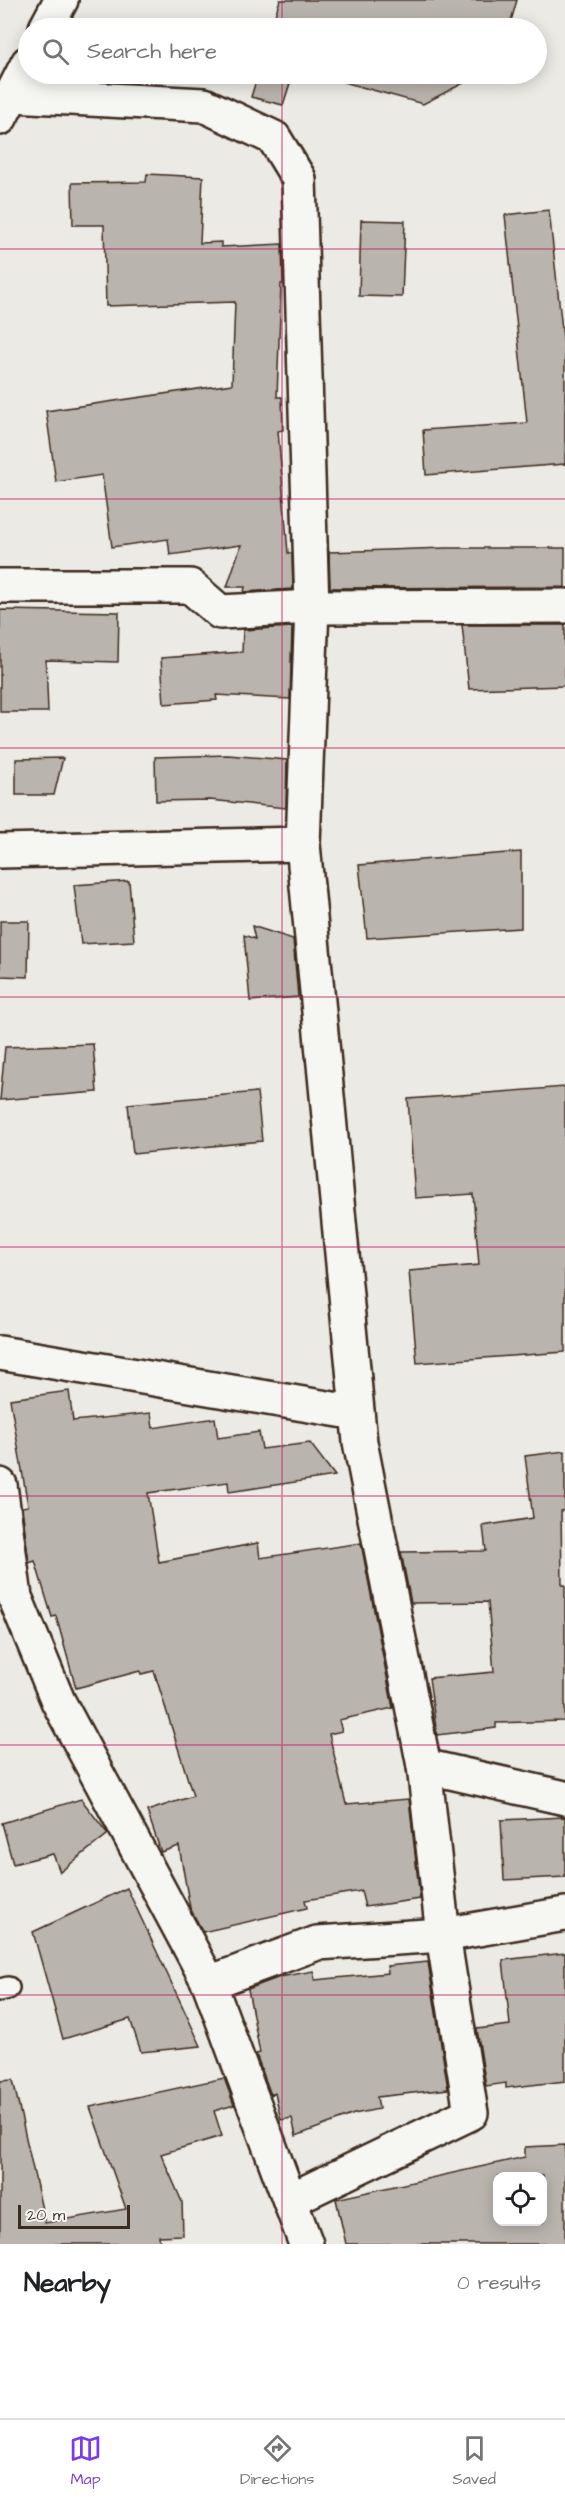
<!DOCTYPE html>
<html lang="en">
<head>
<meta charset="utf-8">
<style>
	:root { --surface:#fff; --page:#f2f2f2; --text:#202124; --muted:#757577; --line:#e0e0e0; --accent:#7c3aed }
	body { margin:0; font-family:"Architects Daughter",sans-serif; background:var(--page); color:var(--text) }
	.controls { position:absolute; right:18px; bottom:18px; display:grid; overflow:hidden; border-radius:12px; box-shadow:0 3px 15px #0003 }
	.controls button { width:54px; height:54px; display:grid; place-items:center; padding:0; border:0; border-bottom:2px solid var(--line); background:var(--surface); color:var(--text); font:30px sans-serif }
	.scale { position:absolute; left:18px; bottom:15px; width:112px; box-sizing:border-box; padding-left:6px; border:3px solid #3b2a1e; border-top:0; font-size:16px; line-height:21px; white-space:nowrap; color:#3b2a1e; -webkit-text-stroke:4px #f6f6f2; paint-order:stroke }
	.list { margin:0; padding:0; list-style:none }
	h2 { display:flex; justify-content:space-between; align-items:center; height:78px; margin:0; padding:0 24px; font-size:26px }
	h2 small { font-size:20px; font-weight:400; color:var(--muted) }
	.icon { flex:none; width:33px; height:33px; fill:none; stroke:currentColor; stroke-width:2; stroke-linecap:round; stroke-linejoin:round }
	.map { position:relative; flex:none; width:565px; height:2244px; overflow:hidden }
	.search { position:absolute; background:var(--surface); box-shadow:0 3px 15px #0003; left:18px; right:18px; top:18px; height:66px; display:flex; align-items:center; gap:15px; box-sizing:border-box; padding:0 21px; border-radius:33px; color:var(--muted); font-size:22px }
	.sheet { height:174px; background:var(--surface) }
	nav { display:flex; justify-content:space-around; align-items:center; box-sizing:border-box; height:84px; border-top:2px solid var(--line); background:var(--surface); font-size:16px; color:var(--muted) }
	nav a { display:grid; justify-items:center; gap:3px }
	nav .on { color:var(--accent) }
	.map>svg:first-child { display:block }
</style>
</head>
<body>
<div class="map">
<svg width="565" height="2244" viewBox="0 0 565 2244">
	<rect width="100%" height="100%" fill="#ebeae5"/>
	<filter id="ink" filterUnits="userSpaceOnUse"><feTurbulence type="fractalNoise" baseFrequency=".0167" numOctaves="2"/><feDisplacementMap in="SourceGraphic" scale="12" xChannelSelector="R" yChannelSelector="G"/><feConvolveMatrix kernelMatrix="1 2 1 2 8 2 1 2 1" color-interpolation-filters="sRGB"/></filter>
	<g filter="url(#ink)">
		<g fill="#bab4ae" stroke="#3b2a1e" stroke-width="1.5" fill-rule="evenodd">
			<path d="M280,0h237l-8,28h-238z"/>
			<path d="M258,74h35l-10,31 -32,-8z"/>
			<path d="M315,74h166l-58,30z"/>
			<path d="M147,174l56,3 -3,66 21,-1v5l61,-3 1,40h-2l-4,113h5l1,33 -5,1 10,122h4l1,36 -49,3 1,-5h-18l14,-42 -71,10 -2,-16 -56,8 -10,-72 -46,7 -10,-71 186,-27 3,-82 -129,4 -2,-81h-31l-1,-42 74,-1z"/>
			<path d="M549,210l16,147v107l-139,11 -3,-45 104,-7 -22,-208z"/>
			<path d="M361,220l44,1 -3,76 -43,-1z"/>
			<path d="M446,548h119v39l-235,1 -1,-36z"/>
			<path d="M0,610l119,2 -1,50 -72,-2 2,52h-48z"/>
			<path d="M462,625h103v61l-96,3z"/>
			<path d="M292,627l-2,72 -74,-4 1,5 -53,4 -3,-46 81,-6 1,-22z"/>
			<path d="M228,755l59,5 -1,48 -76,-8 -54,1 -1,-44z"/>
			<path d="M63,758l-9,37h-38v-36z"/>
			<path d="M521,852v76l-154,10 -8,-73z"/>
			<path d="M129,881l5,60 -53,3 -7,-59z"/>
			<path d="M0,921h29l-1,56 -28,-1z"/>
			<path d="M252,926l41,13 5,58 -48,4 -6,-66 11,4z"/>
			<path d="M93,1044l4,48 -97,8 5,-53z"/>
			<path d="M565,1087v265l-148,11 -8,-92 70,-6 -6,-71 -58,4 -7,-99z"/>
			<path d="M257,1092l5,49 -129,13 -5,-50z"/>
			<path d="M69,1391l4,30 78,-8 2,15 62,-10 3,20 41,-6 3,17 48,-6 25,33 -106,16 -1,-10 -80,11 11,69 99,-19 2,15 101,-15 32,165 -54,12 3,11 -13,3 17,70 63,-5 11,100 -55,8 -4,-16 -56,9 2,8 -104,24 -13,-24 -11,-62 -18,6 -14,-41 46,-15 -39,-125 -13,3 -1,-3 -64,17 -20,-72 -4,1 -17,-56 -6,2 -7,-56 6,-1 -18,-107z"/>
			<path d="M565,1451v59l-4,1 1,74h3v136l-69,2v5l-59,7 -8,-57 65,-6 -6,-70 -77,1 -10,-51 85,-1 -3,-25 50,-8 -8,-62z"/>
			<path d="M81,1799l27,35 -48,38 -7,-18 -40,10 -11,-41z"/>
			<path d="M565,1817v60l-61,3 -3,-60z"/>
			<path d="M127,1888l74,158 -60,6 -11,-33 -67,20 -30,-107z"/>
			<path d="M565,1953v128l-59,7v-5l-20,3 -9,-57 33,-4 -7,-65z"/>
			<path d="M428,1962l20,127 -71,8 2,12 -25,5 -58,22 -4,-18 -11,2 -6,-27 -4,2 -15,-41 4,-1 -12,-64 32,-12 33,-6 2,9 73,-7 -1,-7z"/>
			<path d="M224,2078l10,27 -20,6 8,25 -61,18 21,48 1,33 -24,1 1,8h-160v-163l13,-1 32,143 81,-14 -36,-102z"/>
			<path d="M565,2145v99h-219l-10,-45 189,-42v-10zM498,2176h45v46h-45z"/>
		</g>
		<g fill="none" stroke-linecap="round" stroke-linejoin="round">
			<g stroke="#3b2a1e" stroke-width="26">
				<path id="service" d="M0,1990l8,-2"/>
			</g>
			<g stroke="#3b2a1e" stroke-width="38">
				<g id="minor">
					<path d="M12,95l192,10 70,33 25,41 13,428 -9,237 57,598 64,324 19,169 28,178 -181,87"/>
					<path d="M0,586h190l30,26 92,-5 253,-1"/>
					<path d="M0,851l303,-7"/>
					<path d="M0,1353l357,60"/>
					<path d="M0,1485l15,112 43,104 151,282 97,261"/>
					<path d="M424,1766l141,32"/>
					<path d="M209,1983l108,-40 126,-8 122,-21"/>
				</g>
			</g>
			<g stroke="#3b2a1e" stroke-width="38">
				<g id="secondary">
					<path d="M46,28l15,-28"/>
					<path d="M0,118l28,-55"/>
				</g>
			</g>
			<use href="#service" stroke="#f6f6f2" stroke-width="21"/>
			<use href="#minor" stroke="#f6f6f2" stroke-width="33"/>
			<use href="#secondary" stroke="#f6f6f2" stroke-width="33"/>
		</g>
	</g>
	<path fill="none" stroke="#c2185b" stroke-width="1.5" stroke-opacity="0.55" d="M282,0v28M282,74v2170M0,249h565M0,499h565M0,748h565M0,997h565M0,1247h565M0,1496h565M0,1745h565M0,1995h565"/>
</svg>
<div class="controls">
<button><svg class="icon" aria-label="locate" viewBox="0 0 24 24"><circle cx="12" cy="12" r="6"/><path d="M12 2v4M12 18v4M2 12h4M18 12h4"/></svg></button>
</div>
<div class="scale">20 m</div>
<div class="search"><svg class="icon" aria-label="search" viewBox="0 0 24 24"><circle cx="10" cy="10" r="6"/><path d="M15 15l6 6"/></svg>Search here</div>
</div>
<section class="sheet">
<h2>Nearby<small>0 results</small></h2>
<ul class="list">
</ul>
</section>
<nav>
<a class="on"><svg class="icon" aria-label="map" viewBox="0 0 24 24"><path d="M3 6l6-2 6 2 6-2v14l-6 2-6-2-6 2zM9 4v14M15 6v14"/></svg>Map</a>
<a><svg class="icon" aria-label="directions" viewBox="0 0 24 24"><path d="M12 3l9 9-9 9-9-9zM9 14v-3h6M13 9l2 2-2 2"/></svg>Directions</a>
<a><svg class="icon" aria-label="saved" viewBox="0 0 24 24"><path d="M7 4h10v16l-5-4-5 4z"/></svg>Saved</a>
</nav>
</body>
</html>
